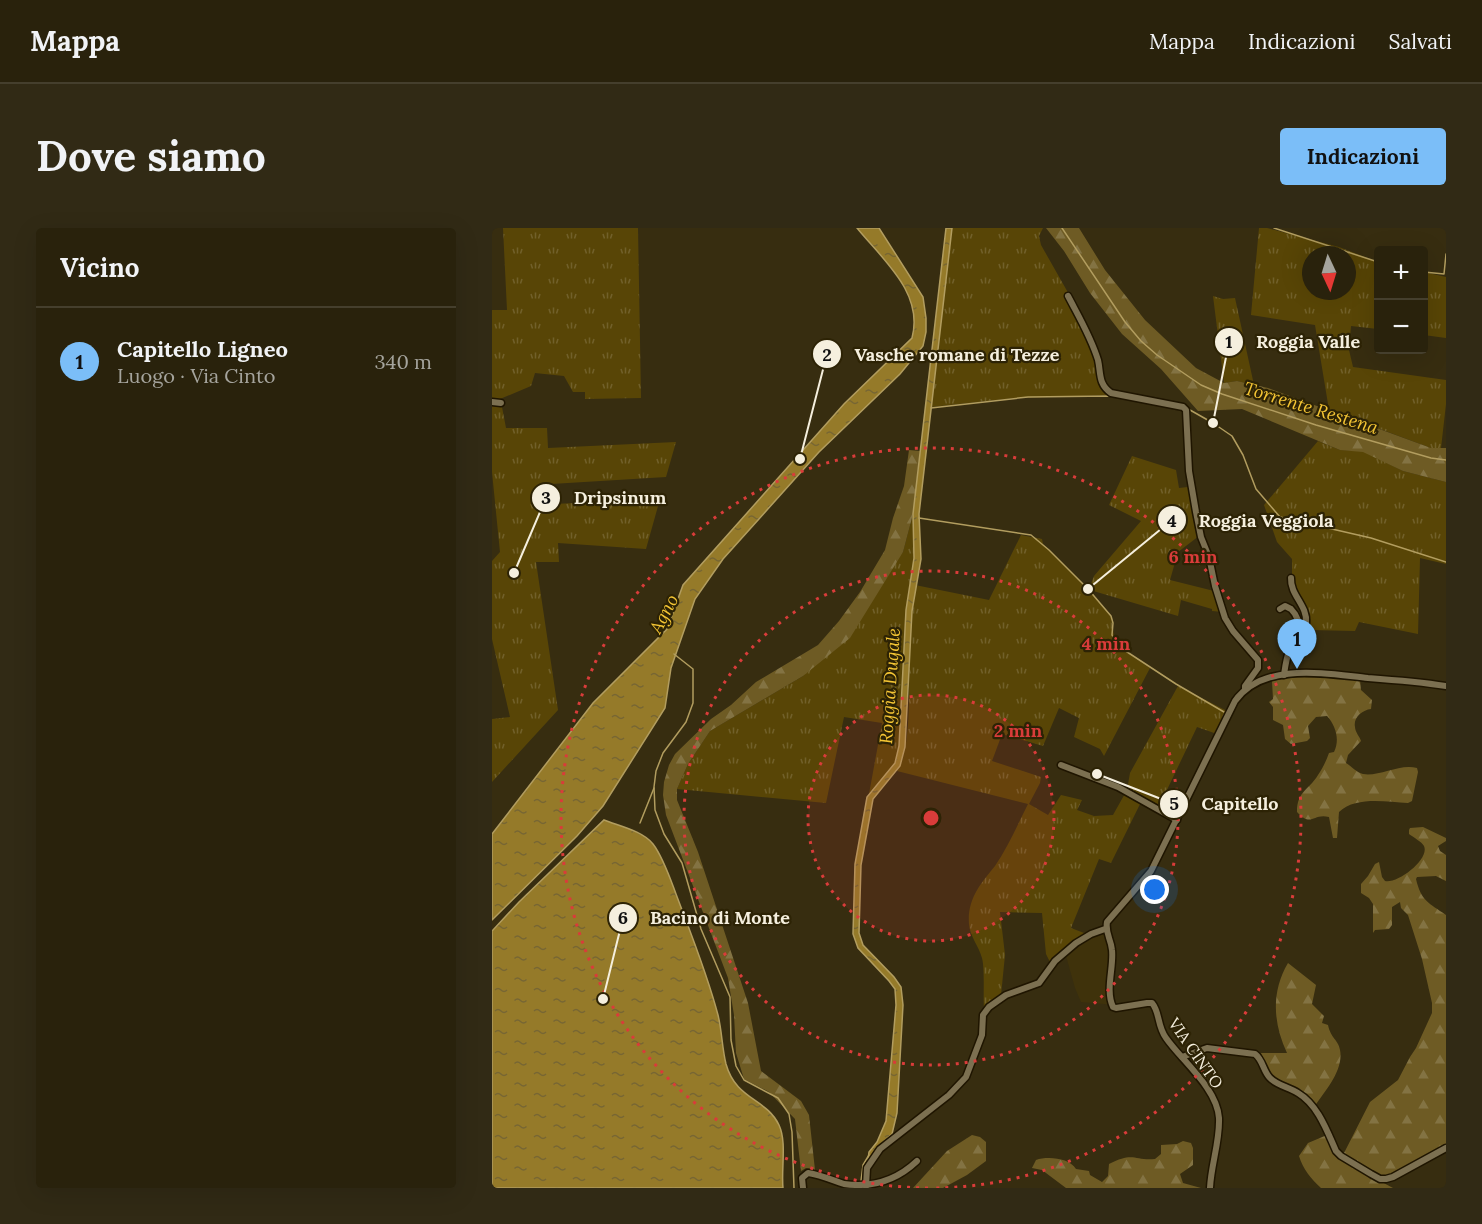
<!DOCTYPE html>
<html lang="it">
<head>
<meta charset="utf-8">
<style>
	:root { --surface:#29220c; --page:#312a15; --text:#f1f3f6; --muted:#a5a49d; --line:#453f2d; --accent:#7bbef8 }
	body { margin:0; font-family:Lora,serif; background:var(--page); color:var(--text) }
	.controls { position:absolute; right:18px; top:18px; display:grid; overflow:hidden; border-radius:6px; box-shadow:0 6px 24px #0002 }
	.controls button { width:54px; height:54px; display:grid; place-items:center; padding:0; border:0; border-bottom:2px solid var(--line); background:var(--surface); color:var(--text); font:30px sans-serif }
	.compass { position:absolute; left:810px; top:18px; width:54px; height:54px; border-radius:50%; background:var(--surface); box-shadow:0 6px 24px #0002; rotate:176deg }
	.you { position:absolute; left:663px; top:662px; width:21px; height:21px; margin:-15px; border:4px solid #fff; border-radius:50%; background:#1a73e8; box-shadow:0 0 0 9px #1a73e833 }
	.badge { display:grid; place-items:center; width:39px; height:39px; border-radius:50%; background:var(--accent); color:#111; font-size:20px; font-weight:700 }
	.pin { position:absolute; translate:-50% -50px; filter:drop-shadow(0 2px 3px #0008) }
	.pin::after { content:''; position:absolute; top:32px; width:21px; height:18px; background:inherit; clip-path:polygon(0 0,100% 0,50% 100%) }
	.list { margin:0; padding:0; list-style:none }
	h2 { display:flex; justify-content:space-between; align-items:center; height:78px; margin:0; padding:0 24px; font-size:26px }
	h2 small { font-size:20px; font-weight:400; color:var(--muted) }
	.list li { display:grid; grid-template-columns:39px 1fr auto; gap:18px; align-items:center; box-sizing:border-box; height:108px; padding:0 24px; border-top:2px solid var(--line) }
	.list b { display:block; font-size:22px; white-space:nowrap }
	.list p { margin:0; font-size:20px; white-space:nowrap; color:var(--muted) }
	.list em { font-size:20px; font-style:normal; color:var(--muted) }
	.map { position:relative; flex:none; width:954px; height:960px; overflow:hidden; border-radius:6px }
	header { display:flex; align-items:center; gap:36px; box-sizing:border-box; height:84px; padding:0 30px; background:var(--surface); border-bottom:2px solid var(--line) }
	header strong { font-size:28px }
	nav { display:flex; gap:33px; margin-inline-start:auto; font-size:21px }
	.intro { display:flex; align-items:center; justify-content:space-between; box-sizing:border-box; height:144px; padding:0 36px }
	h1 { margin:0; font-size:42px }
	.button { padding:15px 27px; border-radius:6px; background:var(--accent); color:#111; font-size:21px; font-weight:700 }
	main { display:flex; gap:36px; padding:0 36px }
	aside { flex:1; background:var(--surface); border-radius:6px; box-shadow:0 6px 24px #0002 }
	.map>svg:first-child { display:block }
</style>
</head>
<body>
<header>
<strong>Mappa</strong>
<nav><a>Mappa</a><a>Indicazioni</a><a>Salvati</a></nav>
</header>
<div class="intro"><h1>Dove siamo</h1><a class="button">Indicazioni</a></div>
<main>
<aside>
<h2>Vicino<small></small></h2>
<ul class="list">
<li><span class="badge">1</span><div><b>Capitello Ligneo</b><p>Luogo · Via Cinto</p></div><em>340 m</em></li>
</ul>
</aside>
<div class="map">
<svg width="954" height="960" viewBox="0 0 954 960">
	<defs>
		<pattern id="grass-tufts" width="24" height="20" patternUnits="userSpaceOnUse" patternTransform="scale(1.5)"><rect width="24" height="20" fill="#584506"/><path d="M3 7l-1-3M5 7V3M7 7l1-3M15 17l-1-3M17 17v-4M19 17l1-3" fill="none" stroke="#71602a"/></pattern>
		<pattern id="forest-firs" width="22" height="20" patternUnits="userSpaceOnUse" patternTransform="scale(1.5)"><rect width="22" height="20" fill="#6e5b24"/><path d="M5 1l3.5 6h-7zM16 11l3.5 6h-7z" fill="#837343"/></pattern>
		<pattern id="water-ripples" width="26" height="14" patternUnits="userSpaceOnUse" patternTransform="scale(1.5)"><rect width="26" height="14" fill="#957a29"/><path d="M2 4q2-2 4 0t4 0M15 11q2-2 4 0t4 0" fill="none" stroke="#763"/></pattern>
	</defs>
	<rect width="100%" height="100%" fill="#372d10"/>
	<path fill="#3f320b" d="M612,701l11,16 -3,52 3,8 -34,-3 -6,-14 -9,-32z"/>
	<g fill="url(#grass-tufts)" fill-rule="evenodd">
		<path d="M11,0h135l3,170 -56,1v-7h-12l-9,-16 -29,-3 -4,13 -31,13h-8v-89h15z"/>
		<path d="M460,0h91l-4,8 2,9 38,67 23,70 8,13 -95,3 -84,9z"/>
		<path d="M767,0h8l72,19 39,15v67l-27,-3 -2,24 4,17 93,13v24l-5,44h-10l-102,-38 -14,-85 -64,-10zM819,27h36v36h-36z"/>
		<path d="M932,44l22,5v61l-22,-3z"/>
		<path d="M721,68l10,3 12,-1 19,87 -17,-4 -13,2z"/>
		<path d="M0,178l10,1 4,21h41l1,20 128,-6 -10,35 -115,7 3,20 106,-5 -14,50 -88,-6 1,19h-23l22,148 -66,72v-63l18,-2 -18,-78v-78l8,-9 -8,-80z"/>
		<path d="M826,213l22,9 23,1 40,20 43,11v82l-26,-6 -2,76 -59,-12 -4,9 -44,-1 -3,-15 -16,-31v-25l-15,-17 -13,-37z"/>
		<path d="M640,228l44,14 3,18 9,-1 11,49 -21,16 -8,28 48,12 5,20 -11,-1v-2l-31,-9 -3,16 -88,-26 21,27 4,25 5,6 30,20 -46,88 -4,-7 -26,-12 5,-19 -20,-10 -16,38 -41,-12 -10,27 49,16 -1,6 -11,21 19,11 13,-20 21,5 -5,10 17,6 19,-1 14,-25 3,-17 48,-87 49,25 -10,23 -20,-7 -32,67 -5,16 -18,-10 -31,63 -12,-4 -28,69 13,5 20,-4 -21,13 -30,26 -7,-14 -4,-41 -42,-1 5,43 -4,40 -17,14c-1,-13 1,-40 -2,-51 -3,-12 -12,-21 -13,-34 -2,-25 12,-41 26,-58 13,-19 23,-42 33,-62l-131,-33c16,-24 11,-91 12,-121 1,-21 3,-43 6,-65l74,15 32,-65 21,4 1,5 46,45 5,-13 47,-55 -32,-16z"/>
		<path d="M421,286l1,44 -8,52 -7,136 -4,17 -26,31 13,-71 -38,-6 -18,86 -149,-14 11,-25 22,-33 93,-55 100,-124z"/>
	</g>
	<g fill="url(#forest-firs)">
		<path d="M554,0h33l26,42 40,50 51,48 28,15 13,-2 31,7 163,60h15v34l-43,-11 -40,-19 -23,-2 -98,-41 -44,2 -37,-42 -39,-35 -32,-41 -26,-42z"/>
		<path d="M417,222l11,1 -7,63 -10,38 -53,86 -47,38 -93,55 -22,33 -11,25v11l21,52 50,151 13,68 40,30 8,14 6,55 -9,-2 -5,3 -6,-52 -26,-27 -25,-13 -8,-26 -2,-38 -6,-37 -62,-163 -3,-20 1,-13 5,-17 6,-11 36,-35 20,-14 25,-23 62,-37 21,-24 21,-29 25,-42 8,-32 11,-32z"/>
		<path d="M837,447l31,5 1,10 11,10 -1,9c-9,1 -18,9 -16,18 0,5 5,10 6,14l-13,14 -2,8c5,3 11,10 17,11 16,3 37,-11 54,-6l1,4 -6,29 -4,2c-22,-1 -52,-7 -69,9l-2,26h-4l-4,-21c-17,-4 -17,11 -32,-5 0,-21 12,-22 21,-37 5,-7 8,-14 11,-22l5,-1c6,-12 2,-26 -7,-36l-11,1 -8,9 2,12 -3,3 -16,3 -6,-5 -2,-14 -10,-5v-13l-4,-5 4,-3 -1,-18 32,-5z"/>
		<path d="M931,599l23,11v3l-8,5 2,5 6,4v26l-10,-5 -19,1 -1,2c5,22 13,24 30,36v231l-60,35 -43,-26 27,-53 28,-22 12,-23 6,-9 16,-35v-10l-10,-44 -14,-44 -7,-7 -1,-6 -8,5v18l-3,4 -14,1 -2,3v-29l-4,-6 -8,-5v-9l7,-8 7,-12 4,-2 3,15 3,4c13,3 45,-22 39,-35 -2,-4 -11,-9 -15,-12v-4l1,-2z"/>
		<path d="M796,735l28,22 -4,19 12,12 -2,7 6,2c3,14 10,14 12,25 4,20 -15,41 -25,56l-36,-24 -11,-11 -7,-18h26c-14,-30 -16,-61 1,-90z"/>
		<path d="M480,907l8,2 6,5v19l-19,14 -24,13h-30l34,-37z"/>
		<path d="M835,907l8,16 21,17 37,20h-72c-10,-9 -18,-19 -22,-32l9,-13z"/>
		<path d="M691,913l8,2 2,5v17l-13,9 3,9 18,5h-135l-24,-18 -10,-2 4,-8c12,-4 33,-2 40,9l13,2 1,4 12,7 6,-6 1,-12c25,-13 25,-3 46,-5l6,-5v-9l16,-1z"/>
	</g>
	<g fill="url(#water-ripples)" stroke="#b29d5f" stroke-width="1.5">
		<path d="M365,0h22l44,69 3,21v14l-3,14 -23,28 -81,78 -96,107 -28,40 -24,69 -6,40 -62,98 -26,30 -85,84v-86l101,-131 74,-74 16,-44 161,-181 68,-66c12,-45 -29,-78 -55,-110z"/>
		<path d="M454,0h6l-33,286 2,45 -9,52 -7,136 -5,19 -27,33 -12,66 -2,68 4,12 31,32 7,10 2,18 -6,108 -5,21 -10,9 -14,17 1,-8 8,-10 9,-21 10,-116 -1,-16 -6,-8 -31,-33 -5,-14 2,-70 12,-67 28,-34 4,-17 7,-136 8,-52 -1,-44z"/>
		<path d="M112,592c15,6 39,11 49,24 10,13 17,34 23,50 15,40 31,79 42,121 4,16 4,33 8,49 10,36 40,34 53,61 8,17 2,44 4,63h-291v-257l27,-29z"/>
	</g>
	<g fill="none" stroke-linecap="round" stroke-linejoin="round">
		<g stroke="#b29d5f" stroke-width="1.5">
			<path d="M570,0l63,94 16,19 16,14 44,30 21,9 94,31 115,33 15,2"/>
			<path d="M782,0l104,34"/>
			<path d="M932,44l20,2 2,-20"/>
			<path d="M439,180l97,-11 82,-1 28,5"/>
			<path d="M698,182l23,13 19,13 11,19 13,34 24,28 91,21 75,24"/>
			<path d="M427,290l112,17 18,15 39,39 23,27 2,7 -1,12 6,11 58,38 48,28"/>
			<path d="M182,426l19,15v34l-7,19 -23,31 -7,18 -2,16 1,23 9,24 18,29 19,66 29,68 1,43 5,26 8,14 34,18 11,16 3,18 2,56"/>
			<path d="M148,595l14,-35"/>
			<path d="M369,953l2,-16 6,-10"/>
		</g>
		<g stroke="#1f1500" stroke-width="9">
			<g id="minor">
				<path d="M576,68c11,21 23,41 30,64 3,13 0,24 13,33l72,14 3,3 3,61 7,41 5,25 8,20 6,29 10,32 8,13 25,29v8l-13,18v3"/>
				<path d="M0,174l9,1"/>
				<path d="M788,381l5,-3 6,3 4,5 8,17"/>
				<path d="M792,447c1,-7 2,-16 5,-23 5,-10 16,-18 17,-29 2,-17 -16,-28 -15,-45"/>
				<path d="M569,537l57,22 59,33"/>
				<path d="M690,829l25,-9 48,6c8,6 8,17 15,24 8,8 19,9 28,15 20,12 29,38 38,58l5,5 30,18 9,5h6l7,-2 53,-29"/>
				<path d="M374,958l1,-18 13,-19 69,-54 17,-18 16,-42 1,-20 6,-8 17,-12 33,-12 16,-22 21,-18 15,-9 14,-5"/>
				<path d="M311,960l-1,-10 6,-5c13,2 24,7 36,11 28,4 53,-4 73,-23"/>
				<path d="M718,960c1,-23 10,-47 9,-70 -2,-30 -37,-57 -53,-80 -9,-12 -6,-26 -14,-35h-5l-31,5 -3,-1c-8,-17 1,-40 -1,-57 -1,-11 -7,-17 -5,-28l44,-51 84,-170c29,-40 92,-27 133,-23 27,2 52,4 78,8"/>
			</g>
		</g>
		<use href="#minor" stroke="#7c7051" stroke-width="6"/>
	</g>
	<circle cx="439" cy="590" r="123" fill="#d93c3a" fill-opacity=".12"/>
	<g fill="none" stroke="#d93c3a" stroke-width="3" stroke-dasharray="3 6">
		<circle cx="439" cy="590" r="123"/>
		<circle cx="439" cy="590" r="247"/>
		<path d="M436 960A370 370 0 1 1 442 960"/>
	</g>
	<g text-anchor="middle" stroke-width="4.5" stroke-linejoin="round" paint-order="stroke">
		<g font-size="16" fill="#f5efde" stroke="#2d2305">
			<text transform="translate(704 825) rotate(55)" y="6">VIA CINTO</text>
		</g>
		<g font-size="18" font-style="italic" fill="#f4c534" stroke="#2d2305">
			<text transform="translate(819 180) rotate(17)" y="6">Torrente Restena</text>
			<text transform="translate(172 386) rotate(-62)" y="6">Agno</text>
			<text transform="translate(398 458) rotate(-86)" y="6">Roggia Dugale</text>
		</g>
	</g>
	<circle cx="439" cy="590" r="9" fill="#d93c3a" stroke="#2d2305" stroke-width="3"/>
	<g font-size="18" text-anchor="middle" font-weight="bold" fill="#d93c3a" stroke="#2d2305" stroke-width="4.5" stroke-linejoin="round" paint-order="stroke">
		<text x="701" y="335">6 min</text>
		<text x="614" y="422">4 min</text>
		<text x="526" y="509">2 min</text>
	</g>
	<path fill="none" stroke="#f5efde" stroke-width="2" d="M721 195L737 114M308 231L335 126M22 345L54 270M596 361L680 292M605 546L682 576M111 771L131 690"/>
	<g fill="#f5efde" stroke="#2d2305" stroke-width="2">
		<circle cx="721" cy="195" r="6"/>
		<circle cx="308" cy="231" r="6"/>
		<circle cx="22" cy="345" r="6"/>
		<circle cx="596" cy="361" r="6"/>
		<circle cx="605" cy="546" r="6"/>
		<circle cx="111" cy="771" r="6"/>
		<circle cx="737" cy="114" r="15"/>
		<circle cx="335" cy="126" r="15"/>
		<circle cx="54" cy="270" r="15"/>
		<circle cx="680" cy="292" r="15"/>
		<circle cx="682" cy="576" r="15"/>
		<circle cx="131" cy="690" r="15"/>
	</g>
	<g font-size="18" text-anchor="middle" font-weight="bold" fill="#111">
		<text x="737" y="120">1</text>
		<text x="335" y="133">2</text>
		<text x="54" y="276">3</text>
		<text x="680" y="299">4</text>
		<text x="682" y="582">5</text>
		<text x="131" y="696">6</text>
	</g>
	<g font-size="18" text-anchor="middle" font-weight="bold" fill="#f5efde" stroke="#2d2305" stroke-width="4.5" stroke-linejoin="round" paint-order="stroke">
		<text x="816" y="120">Roggia Valle</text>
		<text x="465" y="133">Vasche romane di Tezze</text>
		<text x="128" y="276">Dripsinum</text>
		<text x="774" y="299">Roggia Veggiola</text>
		<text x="748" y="582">Capitello</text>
		<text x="228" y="696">Bacino di Monte</text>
	</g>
</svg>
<div class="controls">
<button>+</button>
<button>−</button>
</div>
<svg class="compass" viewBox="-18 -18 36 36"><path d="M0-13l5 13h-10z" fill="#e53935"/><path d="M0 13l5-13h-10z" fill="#a5a49d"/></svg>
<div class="you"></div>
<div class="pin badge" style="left:805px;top:441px">1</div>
</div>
</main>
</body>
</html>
